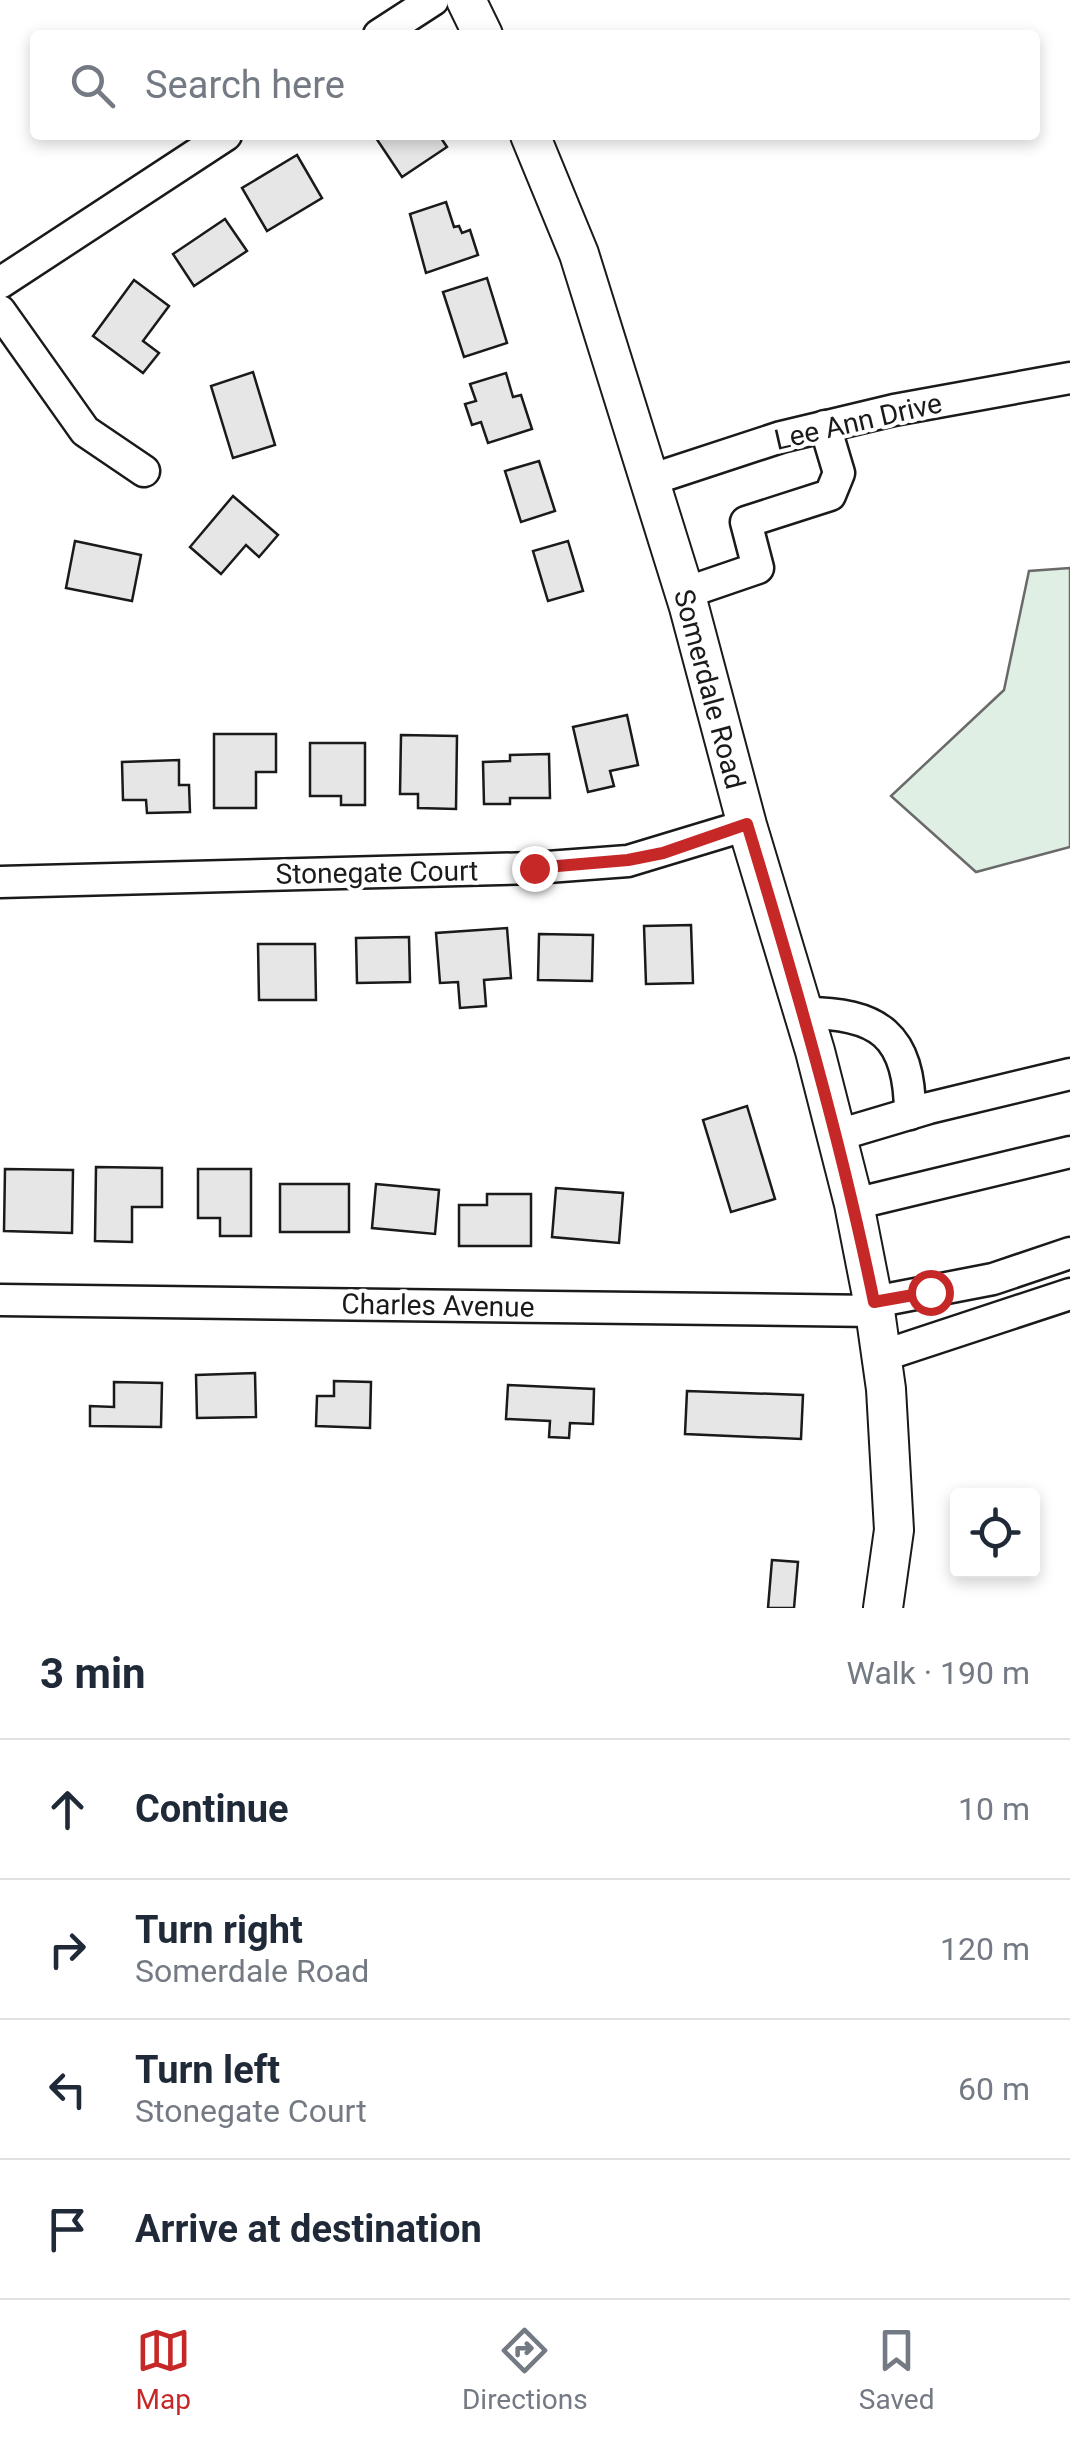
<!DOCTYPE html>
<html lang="en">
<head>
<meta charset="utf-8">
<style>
	:root { --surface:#fff; --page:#f6f6f7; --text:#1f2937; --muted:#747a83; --line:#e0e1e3; --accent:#c62828 }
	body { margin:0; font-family:Roboto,sans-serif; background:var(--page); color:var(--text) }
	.controls { position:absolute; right:30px; bottom:30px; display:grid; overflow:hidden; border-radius:10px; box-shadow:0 5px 15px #0003 }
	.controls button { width:90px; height:90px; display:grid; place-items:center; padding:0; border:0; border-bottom:2px solid var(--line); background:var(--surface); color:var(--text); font:50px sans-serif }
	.stop { position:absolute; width:30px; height:30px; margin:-22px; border:8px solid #c62828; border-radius:50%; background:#fff }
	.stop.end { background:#c62828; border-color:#fff; box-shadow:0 2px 10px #0008 }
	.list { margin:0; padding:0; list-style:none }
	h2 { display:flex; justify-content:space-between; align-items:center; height:130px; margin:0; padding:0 40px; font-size:42px }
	h2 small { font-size:32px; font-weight:400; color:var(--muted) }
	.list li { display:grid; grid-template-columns:65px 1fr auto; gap:30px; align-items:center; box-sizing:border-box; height:140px; padding:0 40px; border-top:2px solid var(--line) }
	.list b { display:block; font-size:38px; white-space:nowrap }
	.list p { margin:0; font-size:32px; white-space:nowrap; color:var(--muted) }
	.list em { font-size:32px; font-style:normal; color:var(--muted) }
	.icon { flex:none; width:55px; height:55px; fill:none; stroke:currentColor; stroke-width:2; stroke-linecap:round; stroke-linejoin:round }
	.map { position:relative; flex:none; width:1070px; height:1608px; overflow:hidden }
	.search { position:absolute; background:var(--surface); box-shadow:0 5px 15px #0003; left:30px; right:30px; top:30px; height:110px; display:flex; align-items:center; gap:25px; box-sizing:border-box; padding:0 35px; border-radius:10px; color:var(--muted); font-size:38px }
	.sheet { height:690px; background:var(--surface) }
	nav { display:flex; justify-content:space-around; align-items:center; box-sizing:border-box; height:140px; border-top:2px solid var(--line); background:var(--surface); font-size:28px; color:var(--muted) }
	nav a { display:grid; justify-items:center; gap:5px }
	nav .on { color:var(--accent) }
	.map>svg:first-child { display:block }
</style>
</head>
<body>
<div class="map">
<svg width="1070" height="1608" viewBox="0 0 1070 1608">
	<rect width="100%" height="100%" fill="#fff"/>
	<path fill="#e0efe3" stroke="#6a6a6a" stroke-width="2.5" d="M1070,568v279l-94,25 -85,-76 113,-106 25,-119z"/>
	<g fill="#e6e6e6" stroke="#1a1a1a" stroke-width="2.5">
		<path d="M374,135h65l8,12 -45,30z"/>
		<path d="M297,155l25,43 -55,33 -25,-43z"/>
		<path d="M446,202l8,25 5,-1 3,7 8,-3 8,25 -52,18 -16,-59z"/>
		<path d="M225,219l22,32 -53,35 -21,-32z"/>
		<path d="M487,278l20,65 -43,14 -21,-65z"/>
		<path d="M134,280l35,26 -26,35 16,12 -16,20 -50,-37z"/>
		<path d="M253,372l22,73 -42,13 -22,-72z"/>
		<path d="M506,373l7,24 8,-2 11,34 -44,14 -7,-21 -9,3 -7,-21 11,-3 -6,-17z"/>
		<path d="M539,461l16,50 -34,11 -16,-51z"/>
		<path d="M233,496l45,39 -19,22 -13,-12 -25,29 -31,-27z"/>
		<path d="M75,541l66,14 -9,46 -66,-13z"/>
		<path d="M568,541l15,50 -35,10 -15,-50z"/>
		<path d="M627,715l11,50 -28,6 4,15 -26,6 -15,-65z"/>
		<path d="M214,734h62v38h-20v36h-42z"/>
		<path d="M401,735l56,1 -1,73 -38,-1v-14h-18z"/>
		<path d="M310,743h55v62h-24v-9h-31z"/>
		<path d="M549,754l1,44h-40v6h-26l-1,-42 27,-1v-6z"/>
		<path d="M179,760v25h10l1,27 -43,1 -1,-13h-23l-1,-38z"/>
		<path d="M691,925l2,58 -47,1 -2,-58z"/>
		<path d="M507,928l4,50 -27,2 2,26 -26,2 -2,-26 -18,1 -4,-50z"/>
		<path d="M539,934l54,1 -1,46 -54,-1z"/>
		<path d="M409,937l1,45 -53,1 -1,-45z"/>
		<path d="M258,944h57l1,56h-57z"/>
		<path d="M747,1106l28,93 -44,13 -28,-92z"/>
		<path d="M96,1167l66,1v39h-30v35l-37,-1z"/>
		<path d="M5,1169l68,1 -1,63 -68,-2z"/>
		<path d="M198,1169h53v67h-31v-18h-22z"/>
		<rect x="280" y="1184" width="69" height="48"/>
		<path d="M376,1184l63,6 -4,44 -63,-6z"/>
		<path d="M556,1188l67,5 -4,50 -67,-6z"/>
		<path d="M487,1194h44v52h-72v-41h28z"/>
		<path d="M255,1373l1,44 -59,1 -1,-43z"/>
		<path d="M334,1381l37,1 -1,46 -54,-2 1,-30h17z"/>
		<path d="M114,1382l48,1 -1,44 -71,-1v-20l24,1z"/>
		<path d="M508,1385l86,4 -1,35 -23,-1 -1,15 -20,-1 1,-16 -44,-2z"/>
		<path d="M687,1391l116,4 -2,44 -116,-5z"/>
		<path d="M772,1560l26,2 -4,46h-26z"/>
	</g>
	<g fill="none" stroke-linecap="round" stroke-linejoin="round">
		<g stroke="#1a1a1a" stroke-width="35">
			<g id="minor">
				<path d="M379,35l54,-35"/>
				<path d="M0,283l226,-148"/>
				<path d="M0,311l85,120 59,40"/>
				<path d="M650,480l131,-43 113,-27 176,-32"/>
				<path d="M685,593l73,-25 -12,-46 84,-27 9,-22 -14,-47"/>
				<path d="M0,882l534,-14 94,-7 119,-36"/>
				<path d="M804,1013c74,0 106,21 106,101"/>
				<path d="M835,1136l94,-28 141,-34"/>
				<path d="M854,1204l216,-52"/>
				<path d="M0,1300l875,11"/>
				<path d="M874,1302l119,-23 77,-26"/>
				<path d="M882,1356l188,-62"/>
			</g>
		</g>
		<g stroke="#1a1a1a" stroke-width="42">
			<g id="major">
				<path d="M466,0l17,35"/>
				<path d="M530,135l49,119 110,353 58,218 68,226 39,153 21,107 11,78 8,141 -11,78"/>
			</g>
		</g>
		<use href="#minor" stroke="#fff" stroke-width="30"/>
		<use href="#major" stroke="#fff" stroke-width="38"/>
	</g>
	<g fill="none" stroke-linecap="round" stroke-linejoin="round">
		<path stroke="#c62828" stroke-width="12" d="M534,868l94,-8 35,-7 84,-29c48,158 94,316 127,478l56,-10"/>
	</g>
	<g text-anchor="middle" stroke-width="8" stroke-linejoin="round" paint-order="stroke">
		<g font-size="28" fill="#1a1a1a" stroke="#fff">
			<text transform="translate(858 421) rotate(-13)" y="10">Lee Ann Drive</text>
			<text transform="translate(710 689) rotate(75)" y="10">Somerdale Road</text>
			<text transform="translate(377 872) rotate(-1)" y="10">Stonegate Court</text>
			<text transform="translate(438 1305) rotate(1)" y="10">Charles Avenue</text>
		</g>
	</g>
</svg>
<div class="controls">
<button><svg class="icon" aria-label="locate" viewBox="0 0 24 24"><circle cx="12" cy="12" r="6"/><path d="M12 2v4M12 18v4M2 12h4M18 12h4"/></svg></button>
</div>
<div class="stop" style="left:930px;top:1292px"></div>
<div class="stop end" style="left:534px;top:868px"></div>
<div class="search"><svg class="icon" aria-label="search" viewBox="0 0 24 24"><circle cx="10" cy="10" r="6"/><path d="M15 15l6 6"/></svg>Search here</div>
</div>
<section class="sheet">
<h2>3 min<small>Walk · 190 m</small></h2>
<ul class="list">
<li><svg class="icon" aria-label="ahead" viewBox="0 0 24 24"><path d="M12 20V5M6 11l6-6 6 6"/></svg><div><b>Continue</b></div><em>10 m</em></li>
<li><svg class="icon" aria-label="right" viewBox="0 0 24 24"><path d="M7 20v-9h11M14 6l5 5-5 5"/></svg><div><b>Turn right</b><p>Somerdale Road</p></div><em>120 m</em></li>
<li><svg class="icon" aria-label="left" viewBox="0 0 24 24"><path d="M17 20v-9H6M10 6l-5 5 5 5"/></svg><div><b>Turn left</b><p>Stonegate Court</p></div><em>60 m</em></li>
<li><svg class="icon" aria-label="arrive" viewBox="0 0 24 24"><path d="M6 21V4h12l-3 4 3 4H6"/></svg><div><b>Arrive at destination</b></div></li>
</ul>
</section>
<nav>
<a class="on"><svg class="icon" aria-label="map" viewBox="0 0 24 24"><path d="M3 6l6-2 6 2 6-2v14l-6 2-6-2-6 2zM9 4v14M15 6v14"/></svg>Map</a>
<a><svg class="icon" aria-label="directions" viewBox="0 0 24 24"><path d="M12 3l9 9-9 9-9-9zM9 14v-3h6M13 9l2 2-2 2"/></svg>Directions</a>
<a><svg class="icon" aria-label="saved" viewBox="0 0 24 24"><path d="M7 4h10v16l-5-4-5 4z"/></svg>Saved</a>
</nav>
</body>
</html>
